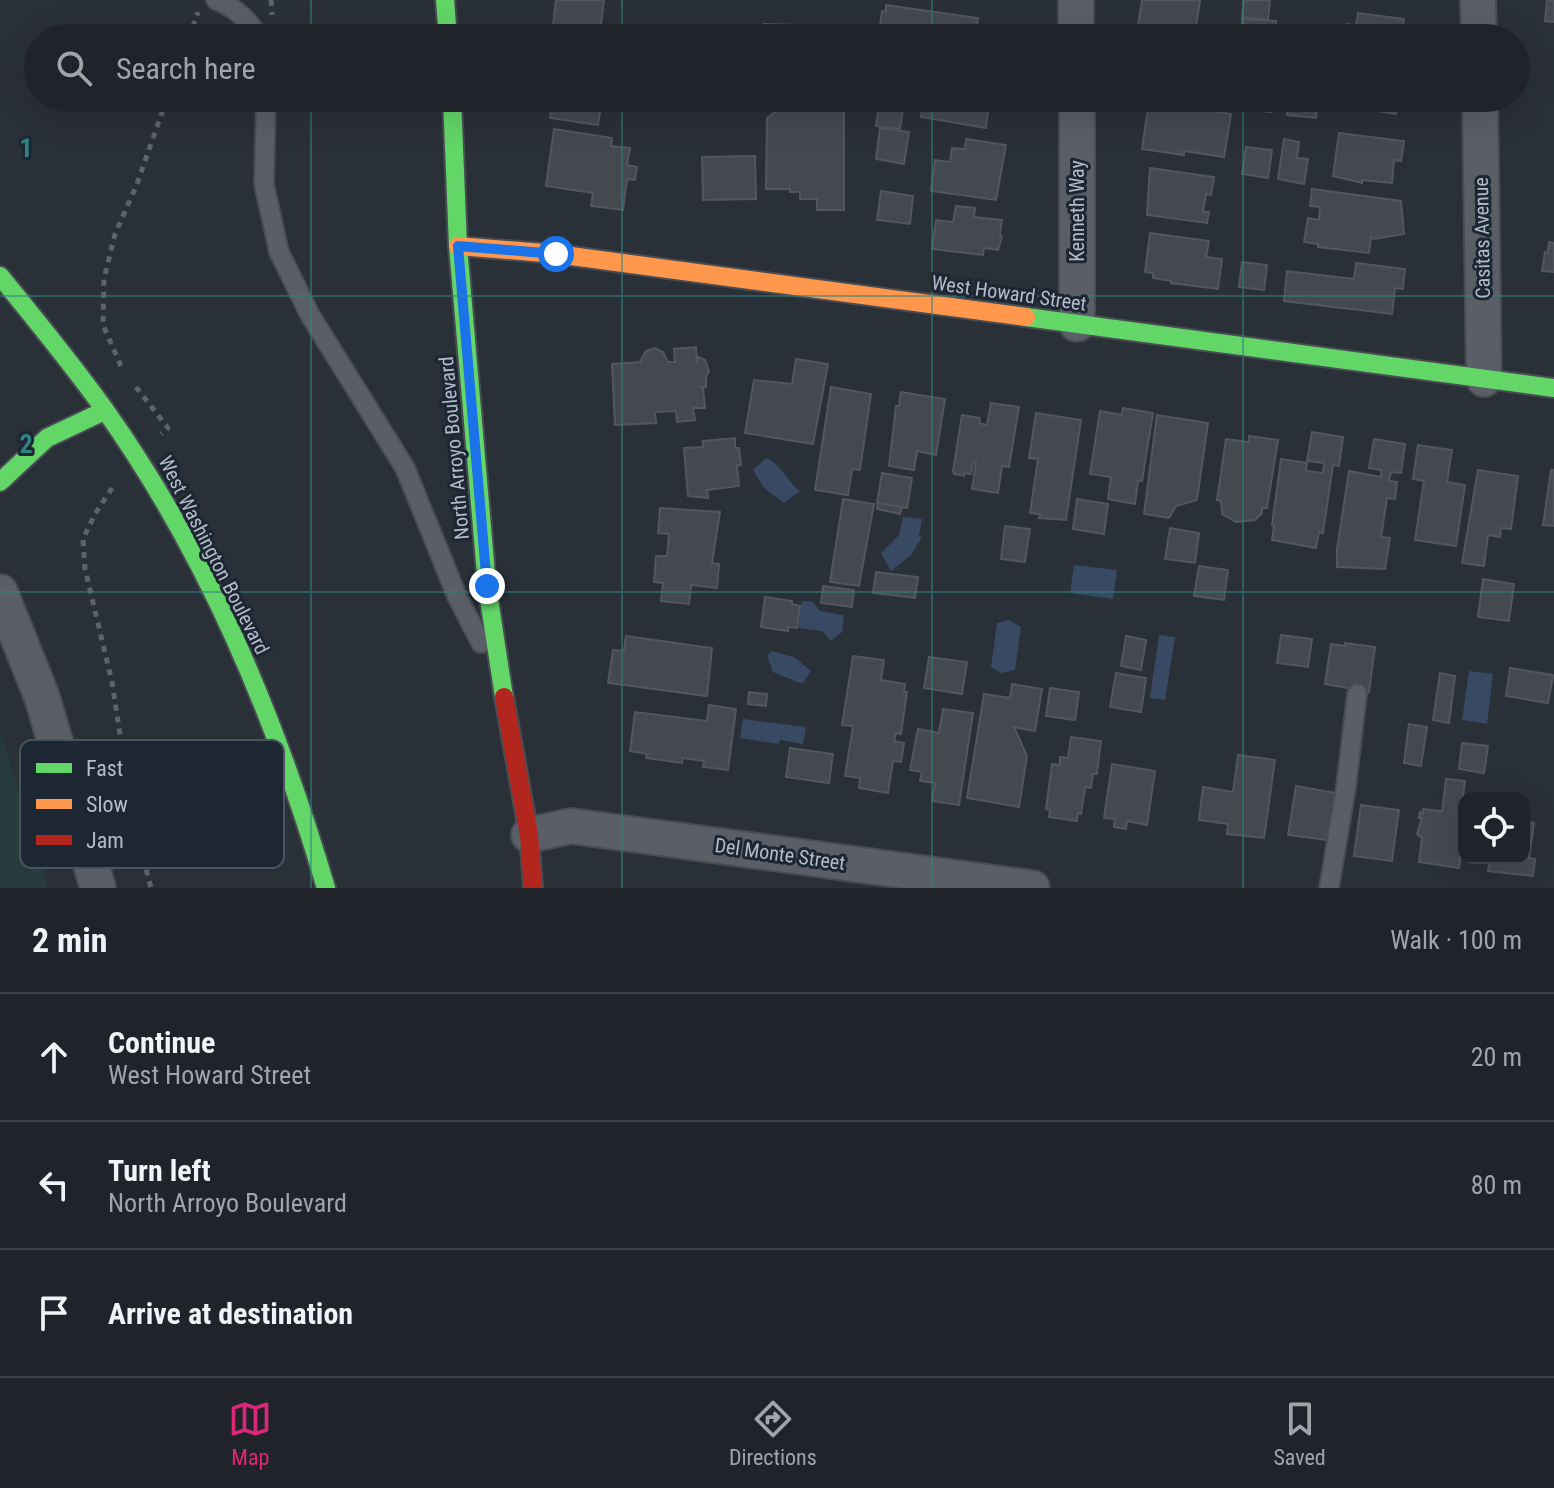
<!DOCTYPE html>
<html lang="en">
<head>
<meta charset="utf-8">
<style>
	:root { --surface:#20242a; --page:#2d3036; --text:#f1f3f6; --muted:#a2a4a8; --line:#3d4147; --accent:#db2777 }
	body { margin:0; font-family:"Roboto Condensed",sans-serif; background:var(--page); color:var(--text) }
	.controls { position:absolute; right:24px; bottom:24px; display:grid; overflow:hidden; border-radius:16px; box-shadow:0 8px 32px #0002 }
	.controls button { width:72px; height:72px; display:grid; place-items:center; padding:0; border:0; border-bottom:2px solid var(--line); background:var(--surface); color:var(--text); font:40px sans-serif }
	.stop { position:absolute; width:24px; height:24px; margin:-18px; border:6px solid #1a73e8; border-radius:50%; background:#fff }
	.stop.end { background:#1a73e8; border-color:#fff; box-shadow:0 2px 8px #0008 }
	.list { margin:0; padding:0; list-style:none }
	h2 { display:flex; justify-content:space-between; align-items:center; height:104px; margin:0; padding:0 32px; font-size:34px }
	h2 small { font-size:26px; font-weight:400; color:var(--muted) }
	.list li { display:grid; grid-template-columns:52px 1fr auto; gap:24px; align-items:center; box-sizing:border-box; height:128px; padding:0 32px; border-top:2px solid var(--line) }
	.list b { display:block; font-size:30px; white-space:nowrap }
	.list p { margin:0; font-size:26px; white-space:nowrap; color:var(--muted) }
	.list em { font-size:26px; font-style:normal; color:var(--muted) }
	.icon { flex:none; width:44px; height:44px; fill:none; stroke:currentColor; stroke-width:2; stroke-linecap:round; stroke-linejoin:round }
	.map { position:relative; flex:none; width:1554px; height:888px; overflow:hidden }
	.search { position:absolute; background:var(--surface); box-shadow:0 8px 32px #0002; left:24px; right:24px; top:24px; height:88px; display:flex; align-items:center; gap:20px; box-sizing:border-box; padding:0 28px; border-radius:44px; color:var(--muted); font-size:30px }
	.sheet { height:488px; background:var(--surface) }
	nav { display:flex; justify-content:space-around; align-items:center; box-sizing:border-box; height:112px; border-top:2px solid var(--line); background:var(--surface); font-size:22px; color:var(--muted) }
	nav a { display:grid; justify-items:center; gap:4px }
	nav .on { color:var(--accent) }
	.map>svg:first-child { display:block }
</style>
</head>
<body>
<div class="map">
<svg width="1554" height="888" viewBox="0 0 1554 888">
	<rect width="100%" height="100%" fill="#2a3038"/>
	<path fill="#273a3e" d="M0,729l48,159h-48z"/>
	<g fill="#384963">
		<path d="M766,458c18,9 19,21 34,33l-16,12 -20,-15 -11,-18z"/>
		<path d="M903,517l19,2 -3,17 3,1 -11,18 -20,16 -10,-18 18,-18z"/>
		<path d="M1074,565l43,5 -4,29 -43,-6z"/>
		<path d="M802,601l11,1 7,9 24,4 -2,17 -11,9 -9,-10 -24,-3z"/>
		<path d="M1009,620l12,7 -6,43 -14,3 -10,-6 6,-44z"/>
		<path d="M1159,635l16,2 -10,63 -15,-2z"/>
		<path d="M772,651l22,6 17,14 -9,13 -29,-12 -6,-16z"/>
		<path d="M1469,671l24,3 -6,50 -25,-4z"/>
		<path d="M743,719l63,8 -3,17 -23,-4 -1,4 -39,-6z"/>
	</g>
	<g fill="#444950" stroke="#52575f" stroke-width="2">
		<path d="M556,0h48l-4,33 -47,-7z"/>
		<path d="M1142,0h58l-5,34 -57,-9z"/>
		<path d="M1244,0h26l-2,20 -26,-3z"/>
		<path d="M1547,0h7v22l-9,-1z"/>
		<path d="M886,5l92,13 -3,20h-58l-38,-5 3,-22 4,1z"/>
		<path d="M1358,13l46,6 -3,19h-56l2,-14 9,1z"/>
		<path d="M1242,19l34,2 -1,17h-34z"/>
		<path d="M764,24l32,1 -1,13h-32z"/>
		<path d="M533,30l28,5 29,3h-58z"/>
		<path d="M552,98h62l-1,8 -12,-1 -3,20 -48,-7z"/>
		<path d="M795,98h13v9h36v103h-27v-11h-17v-7h-10v-3h-24l1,-71z"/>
		<path d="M880,98l24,4 -4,27 -24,-3z"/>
		<path d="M924,98h76l-1,8 -10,-2 -3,24 -65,-11z"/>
		<path d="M1237,98h36l-2,14 -35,-3z"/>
		<path d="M1289,98h29l-2,20 -29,-3z"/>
		<path d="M1349,98h55l-5,1 -3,15 -49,-8z"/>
		<path d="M1149,101l82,13 -7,43 -40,-6v4l-42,-6z"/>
		<path d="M880,128l29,4 -5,32 -28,-5z"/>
		<path d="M554,129l58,9 -1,8 19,2 -3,17 10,2 -2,13 -8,-1 -4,31 -32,-4 2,-13 -47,-7z"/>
		<path d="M1339,133l65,8 -3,20 -7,-1 -2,23 -30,-3v3l-29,-7z"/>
		<path d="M966,139l40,6 -10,55 -65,-9 4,-31 15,2 2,-14 13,1z"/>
		<path d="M1284,139l15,3 -2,16 11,1 -4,25 -26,-5z"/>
		<path d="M1246,147l26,3 -4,28 -26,-4z"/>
		<path d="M755,156l1,43 -53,1 -1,-43z"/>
		<path d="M1150,168l64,9 -3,18 -5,-1 -3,18h6l-2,11 -60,-8z"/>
		<path d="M1312,189l89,12 3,33 -30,5 -3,-2 -2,16 -51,-6v-3l-14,-2 4,-24 11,2 1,-13 -10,-1z"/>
		<path d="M881,191l32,5 -3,28 -33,-4z"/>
		<path d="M956,206l19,2 -1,9 28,3 -2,14 2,3 -4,13 -14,-2 -1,7 -51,-6 4,-29 17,2z"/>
		<path d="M1150,233l59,8 -3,16 16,2 -4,30 -47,-6v-2l-18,-3v-5l-8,-1z"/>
		<path d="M1549,242l5,1v29l-12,-1 3,-19 3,1z"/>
		<path d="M1242,262l25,3 -3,25 -25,-3z"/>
		<path d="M1356,263l49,6 -2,20 -8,-1 -3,26 -108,-13 3,-30 67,8z"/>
		<path d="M696,347l1,15 1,-5 7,3 4,11 -3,6v10h-6l3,1 2,20h-12l2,12 -18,2 -1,-11 -21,1 1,11 -41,2 -3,-61 28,-2 6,-11 9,-3 8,4 5,10h7l-1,-13z"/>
		<path d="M796,359l32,5 -15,80 -68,-11 9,-53 38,4z"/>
		<path d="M831,387l40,7 -11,76 -8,-1 -4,26 -33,-5z"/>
		<path d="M901,392l44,7 -9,56 -19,-4 -3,19 -25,-4 7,-60h3z"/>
		<path d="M991,403l28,4 -10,60 -7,-1 -4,27 -26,-4 4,-27h-3l-2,12 -7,-1v3l-10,-2 -1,-3 9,-56 18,3 -1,5 8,2z"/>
		<path d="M1123,408l30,5 -11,68h-4l-3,23 -27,-5 3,-22 -21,-3 10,-63 22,4z"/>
		<path d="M1036,413l45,7 -15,100 -27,-2 1,-4 -10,-1 8,-54 -9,-1z"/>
		<path d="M1157,415l51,8 -11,77 -21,6 -7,12 -25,-4z"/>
		<path d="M1312,432l31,5 -4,29 -6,-1 -10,68 -4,-1 -3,16 -44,-8 2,-14 -2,-1 9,-66 26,4 -1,8 17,2 1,-10 -17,-2z"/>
		<path d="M1249,436l29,4 -11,68h-5v5l-7,7 -19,2 -14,-8 -1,-13 -4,-1 9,-61 23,3z"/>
		<path d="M735,438v10h4l2,17 -4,1 2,20 -32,4 1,8 -20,-2 -4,-48 19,-1v-6z"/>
		<path d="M1374,439l31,5 -4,29 -10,-1 -2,9 8,1 -2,17 -8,-1 -6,39 9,1 -5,31 -48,-2v-18l12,-78 32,6v-7l-12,-2z"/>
		<path d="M1418,445l34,5 -5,32 18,3 -9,61 -41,-6 9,-59 -11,-2z"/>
		<path d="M1478,470l40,6 -7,53 -10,-1 -1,9 -12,-2 -4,31 -22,-3z"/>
		<path d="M1551,470h3v56l-11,-1z"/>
		<path d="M882,473l30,5 -5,30 -30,-5z"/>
		<path d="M843,499l31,5 -15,82 -29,-4z"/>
		<path d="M1077,499l31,5 -4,30 -31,-5z"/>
		<path d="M878,503l24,4 -2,7 -23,-5z"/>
		<path d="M660,508l60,4 -8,51 7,1 -2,24 -26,-3 -2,19 -28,-3 2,-18 -9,-1 2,-26h11l2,-22 -11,-1z"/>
		<path d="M1005,526l25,3 -5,33 -24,-3z"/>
		<path d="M1170,528l29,5 -4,30 -30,-4z"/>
		<path d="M1199,566l29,4 -4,30 -30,-4z"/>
		<path d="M876,572l42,5 -3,21 -42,-5z"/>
		<path d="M1483,579l31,5 -5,37 -31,-4z"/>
		<path d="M823,586l31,4 -2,17 -31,-4z"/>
		<path d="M765,597l27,4v3l8,2 -3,22 -9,-1v4l-27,-4z"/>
		<path d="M1281,635l31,4 -4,28 -31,-4z"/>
		<path d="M626,636l86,12 -5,48 -99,-13 5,-33 11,1z"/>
		<path d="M1126,636l20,4 -5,30 -20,-4z"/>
		<path d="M1345,643l30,4 -6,45 -44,-8 6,-40 14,2z"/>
		<path d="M853,656l31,4 -3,20 24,4 -1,8h3l-6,42 -5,-1 -2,8 10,2 -3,19 -8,-1 -5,32 -29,-5 1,-10 -15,-2 8,-50 -11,-1z"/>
		<path d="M929,657l38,5 -5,32 -38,-6z"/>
		<path d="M1510,668l43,7 -5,28 -42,-7z"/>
		<path d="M1116,673l30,5 -5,34 -31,-5z"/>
		<path d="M1440,673l15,3 -6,47 -16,-3z"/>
		<path d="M1012,684l30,5 -7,42 -21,-4 13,29 -8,51 -52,-9 17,-104 26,4z"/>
		<path d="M1050,688l29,4 -4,28 -29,-4z"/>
		<path d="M749,692l18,2 -1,12 -18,-2z"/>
		<path d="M709,705l27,4 -8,61 -25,-3 1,-6 -21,-3 -1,5 -36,-5 1,-4 -17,-3 5,-39 72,9z"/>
		<path d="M943,709l30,4 -14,92 -27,-4 3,-18 -15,-2 2,-9 -12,-2 8,-41 21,4z"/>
		<path d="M1409,724l18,3 -6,39 -17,-3z"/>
		<path d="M1071,737l30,4 -4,33h-4l-2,14 -6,-1 -4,27 -3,-1 -1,8 -28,-4 1,-7 -4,-1 6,-45 8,1v-8l8,1z"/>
		<path d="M1462,743l26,3 -4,27 -25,-4z"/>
		<path d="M790,748l43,6 -4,29 -43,-6z"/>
		<path d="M1238,755l37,5 -11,78 -37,-4 1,-10 -29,-4 4,-33 30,5z"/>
		<path d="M1112,764l43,7 -8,54 -20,-4 -1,8 -12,-2 1,-8 -11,-1z"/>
		<path d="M1446,779l19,2 -4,31h3v16l-5,40 -40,-6 3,-24 -5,-4 5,-16h-3l1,-6 3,1v-4l19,2z"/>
		<path d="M1296,786l45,8 -8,47 -45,-6z"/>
		<path d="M1361,805l38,5 -7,51 -38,-5z"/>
		<path d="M1524,821l10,2 -5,35 6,1 -2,17 -45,-5 2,-13h34z"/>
	</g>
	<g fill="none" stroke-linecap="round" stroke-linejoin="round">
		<g stroke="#484c53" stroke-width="22">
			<g id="lane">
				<path d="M216,0c20,8 32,20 44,38"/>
				<path d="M266,98l-2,86 15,68 31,63 95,153 52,128 24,47"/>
				<path d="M1329,888l17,-101 11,-93"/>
			</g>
		</g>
		<g stroke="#484c53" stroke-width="38">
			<g id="street">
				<path d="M1076,0v38"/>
				<path d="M1478,0l1,38"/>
				<path d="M1077,98v226"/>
				<path d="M1480,98l4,281"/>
				<path d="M0,592l42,105 56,191"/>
				<path d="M529,835l42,-9 461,62"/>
			</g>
		</g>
		<g stroke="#484c53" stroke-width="22">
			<g id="fast">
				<path d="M445,0l3,38"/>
				<path d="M452,98l6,148 29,340 17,111"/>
				<path d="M0,276c36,44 72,88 105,134 103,145 171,309 221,478"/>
				<path d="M1026,317l528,71"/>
				<path d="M0,482l47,-44 57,-27"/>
			</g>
		</g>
		<g stroke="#484c53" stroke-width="22">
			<path id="slow" d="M458,246l98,8 470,63"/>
		</g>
		<g stroke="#484c53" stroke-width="22">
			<path id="jam" d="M504,697l25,138 4,53"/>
		</g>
		<g stroke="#5d636a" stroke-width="5" stroke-dasharray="6 6" stroke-linecap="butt">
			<path d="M271,0l1,15"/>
			<path d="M189,38l9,-26"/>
			<path d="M121,366l-18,-41 1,-46 11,-45 22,-50 30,-86"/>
			<path d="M136,387l32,41 -7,6"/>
			<path d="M112,488l-17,26 -12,25 2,30 27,113 21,138 18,68"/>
		</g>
		<use href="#lane" stroke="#5a5e66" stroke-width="18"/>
		<use href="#street" stroke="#5a5e66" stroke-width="34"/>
		<use href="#fast" stroke="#63d668" stroke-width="18"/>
		<use href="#slow" stroke="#ff974d" stroke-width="18"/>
		<use href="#jam" stroke="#b3261e" stroke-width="18"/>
	</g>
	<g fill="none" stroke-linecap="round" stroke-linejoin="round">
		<path stroke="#1a73e8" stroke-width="10" d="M487,586l-29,-340 98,8"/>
	</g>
	<path fill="none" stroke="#308480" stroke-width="2" stroke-opacity="0.55" d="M311,0v38M622,0v38M932,0v38M1243,0v38M311,98v790M622,98v790M932,98v790M1243,98v790M0,296h1554M0,592h1554"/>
	<g text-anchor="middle" stroke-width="6" stroke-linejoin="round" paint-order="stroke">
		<g font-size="20" fill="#b4bcc9" stroke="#1d2633">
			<text transform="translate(1077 211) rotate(-90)" y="7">Kenneth Way</text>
			<text transform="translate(1482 238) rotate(-91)" y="7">Casitas Avenue</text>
			<text transform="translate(1009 293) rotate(8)" y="7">West Howard Street</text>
			<text transform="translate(454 448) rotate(-95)" y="7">North Arroyo Boulevard</text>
			<text transform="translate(214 555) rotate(63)" y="7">West Washington Boulevard</text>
			<text transform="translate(780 854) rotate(8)" y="7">Del Monte Street</text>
		</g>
	</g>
	<rect x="20" y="740" width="264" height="128" rx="12" fill="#1d2633" stroke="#4a5360" stroke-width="2"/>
	<rect x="36" y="763" width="36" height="10" fill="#63d668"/>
	<rect x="36" y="799" width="36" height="10" fill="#ff974d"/>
	<rect x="36" y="835" width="36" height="10" fill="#b3261e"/>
	<g font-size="22" fill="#b4bcc9">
		<text x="86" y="776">Fast</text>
		<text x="86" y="812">Slow</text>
		<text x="86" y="848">Jam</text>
	</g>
	<g font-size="26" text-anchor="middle" font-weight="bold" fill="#308480" stroke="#1d2633" stroke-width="6" stroke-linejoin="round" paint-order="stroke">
		<text x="26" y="157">1</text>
		<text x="26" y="453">2</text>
	</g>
</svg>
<div class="controls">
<button><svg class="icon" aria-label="locate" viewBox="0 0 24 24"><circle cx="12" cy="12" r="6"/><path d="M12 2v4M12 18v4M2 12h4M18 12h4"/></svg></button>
</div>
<div class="stop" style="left:556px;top:254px"></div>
<div class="stop end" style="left:487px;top:586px"></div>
<div class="search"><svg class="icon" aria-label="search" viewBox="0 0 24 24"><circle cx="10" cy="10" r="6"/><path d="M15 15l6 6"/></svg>Search here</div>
</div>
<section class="sheet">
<h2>2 min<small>Walk · 100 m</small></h2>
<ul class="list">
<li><svg class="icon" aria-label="ahead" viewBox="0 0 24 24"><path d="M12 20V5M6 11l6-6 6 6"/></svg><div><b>Continue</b><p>West Howard Street</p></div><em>20 m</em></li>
<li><svg class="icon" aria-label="left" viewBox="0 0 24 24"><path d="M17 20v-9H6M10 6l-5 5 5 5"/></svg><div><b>Turn left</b><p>North Arroyo Boulevard</p></div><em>80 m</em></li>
<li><svg class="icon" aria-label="arrive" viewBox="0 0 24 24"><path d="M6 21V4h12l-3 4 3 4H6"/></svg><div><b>Arrive at destination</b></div></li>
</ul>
</section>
<nav>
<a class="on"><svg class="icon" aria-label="map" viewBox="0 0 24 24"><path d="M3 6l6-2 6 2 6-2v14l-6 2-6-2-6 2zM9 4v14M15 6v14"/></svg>Map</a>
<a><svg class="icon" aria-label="directions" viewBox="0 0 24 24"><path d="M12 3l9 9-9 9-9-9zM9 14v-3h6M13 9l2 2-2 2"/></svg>Directions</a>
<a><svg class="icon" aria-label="saved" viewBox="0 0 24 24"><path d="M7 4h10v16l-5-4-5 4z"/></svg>Saved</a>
</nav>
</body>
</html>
